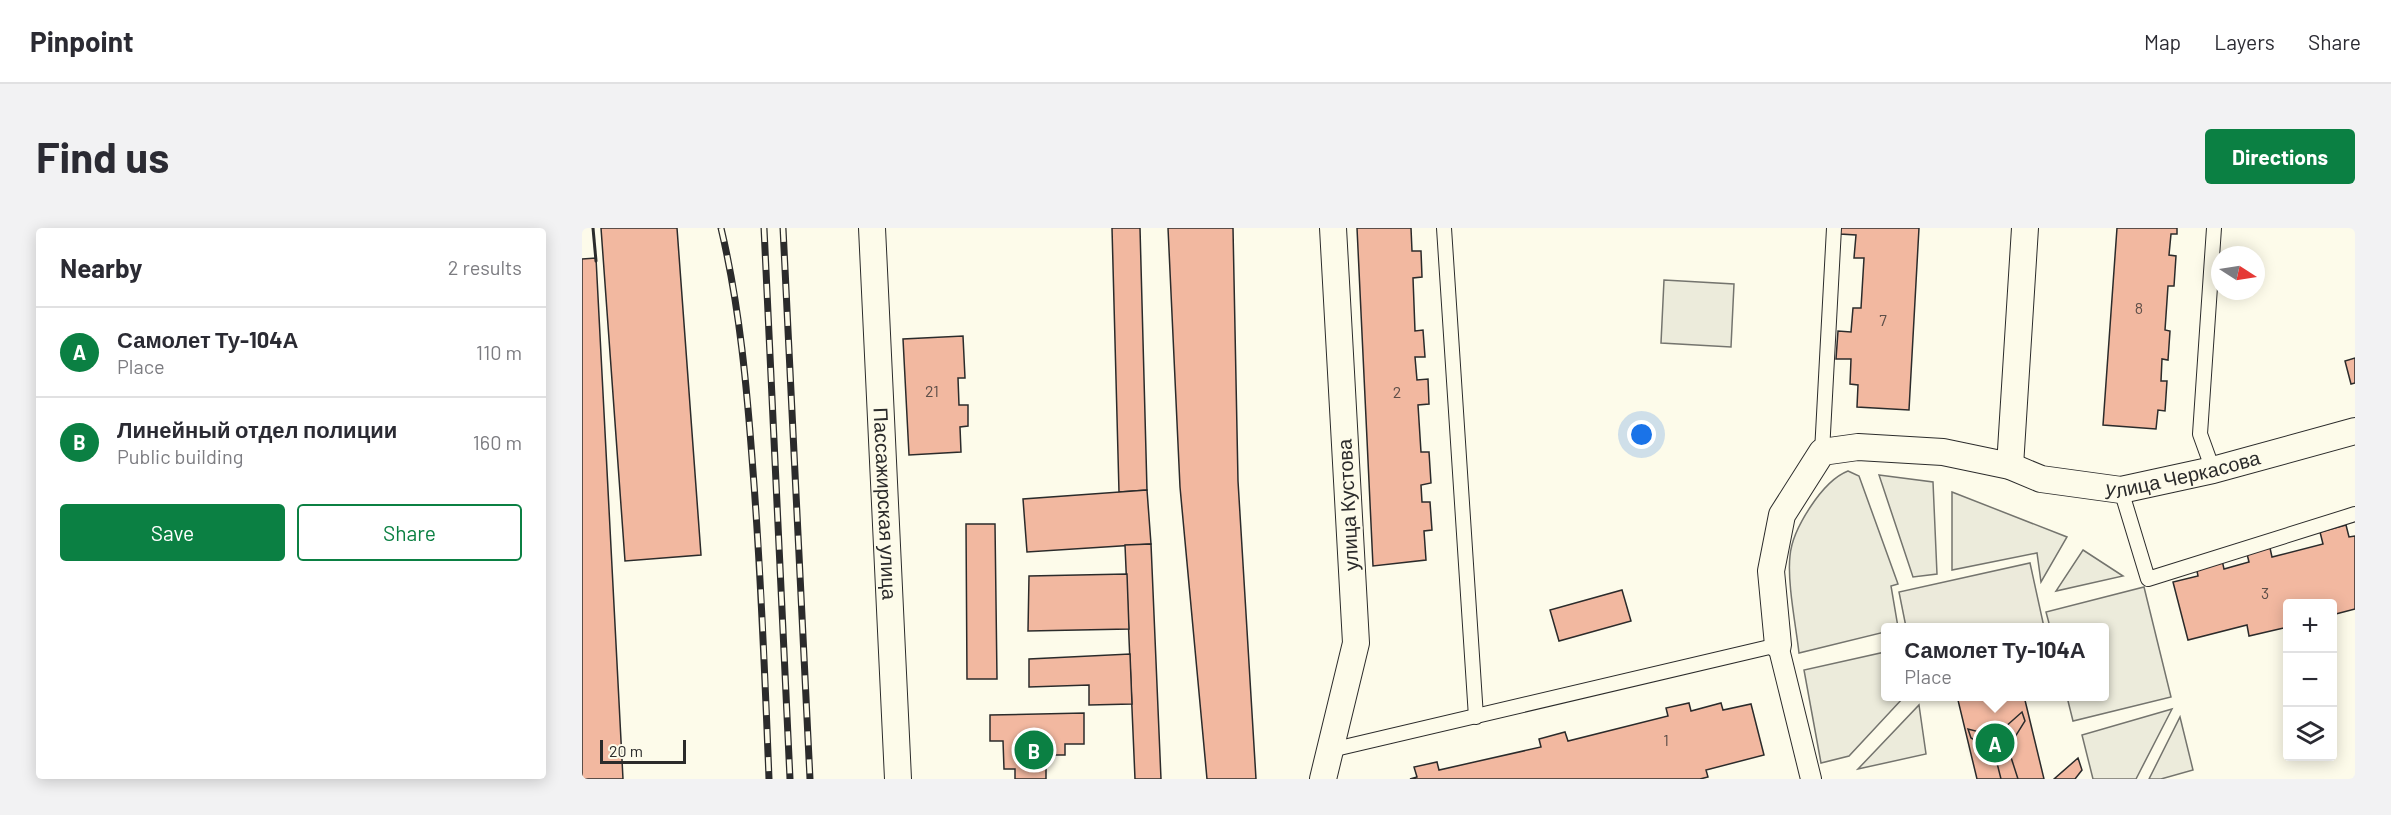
<!DOCTYPE html>
<html lang="en">
<head>
<meta charset="utf-8">
<style>
	:root { --surface:#fff; --page:#f2f2f3; --text:#2b2b33; --muted:#7c7c81; --line:#e1e1e2; --accent:#0b8043 }
	body { margin:0; font-family:Barlow,sans-serif; background:var(--page); color:var(--text) }
	.controls { position:absolute; right:18px; bottom:18px; display:grid; overflow:hidden; border-radius:6px; box-shadow:0 3px 15px #0003 }
	.controls button { width:54px; height:54px; display:grid; place-items:center; padding:0; border:0; border-bottom:2px solid var(--line); background:var(--surface); color:var(--text); font:30px sans-serif }
	.compass { position:absolute; left:1629px; top:18px; width:54px; height:54px; border-radius:50%; background:var(--surface); box-shadow:0 3px 15px #0003; rotate:102deg }
	.scale { position:absolute; left:18px; bottom:15px; width:86px; box-sizing:border-box; padding-left:6px; border:3px solid #2b2b2b; border-top:0; font-size:16px; line-height:21px; white-space:nowrap; color:#2b2b2b; -webkit-text-stroke:4px #fdfbea; paint-order:stroke }
	.you { position:absolute; left:1060px; top:207px; width:21px; height:21px; margin:-15px; border:4px solid #fff; border-radius:50%; background:#1a73e8; box-shadow:0 0 0 9px #1a73e833 }
	.badge { display:grid; place-items:center; width:39px; height:39px; border-radius:50%; background:var(--accent); color:#fff; font-size:20px; font-weight:700 }
	.pin { position:absolute; translate:-50% -50%; border:3px solid #fff; box-shadow:0 2px 6px #0006 }
	.popup { position:absolute; left:1299px; top:395px; width:228px; height:78px; box-sizing:border-box; display:grid; place-content:center; border-radius:6px; background:var(--surface); filter:drop-shadow(0 2px 4px #0005); font-size:20px; white-space:nowrap; color:var(--muted) }
	.popup b { font-size:22px; color:var(--text) }
	.popup::after { content:''; position:absolute; left:50%; top:100%; margin-left:-12px; border:12px solid transparent; border-top-color:var(--surface) }
	.list { margin:0; padding:0; list-style:none }
	h2 { display:flex; justify-content:space-between; align-items:center; height:78px; margin:0; padding:0 24px; font-size:26px }
	h2 small { font-size:20px; font-weight:400; color:var(--muted) }
	.list li { display:grid; grid-template-columns:39px 1fr auto; gap:18px; align-items:center; box-sizing:border-box; height:90px; padding:0 24px; border-top:2px solid var(--line) }
	.list b { display:block; font-size:22px; white-space:nowrap }
	.list p { margin:0; font-size:20px; white-space:nowrap; color:var(--muted) }
	.list em { font-size:20px; font-style:normal; color:var(--muted) }
	.actions { display:flex; gap:12px; padding:18px 24px }
	.actions a { flex:1; padding:14px 0; border:2px solid var(--accent); border-radius:6px; text-align:center; font-size:21px; color:var(--accent) }
	.actions .main { background:var(--accent); color:#fff }
	.icon { flex:none; width:33px; height:33px; fill:none; stroke:currentColor; stroke-width:2; stroke-linecap:round; stroke-linejoin:round }
	.map { position:relative; flex:none; width:1773px; height:551px; overflow:hidden; border-radius:6px }
	header { display:flex; align-items:center; gap:36px; box-sizing:border-box; height:84px; padding:0 30px; background:var(--surface); border-bottom:2px solid var(--line) }
	header strong { font-size:28px }
	nav { display:flex; gap:33px; margin-inline-start:auto; font-size:21px }
	.intro { display:flex; align-items:center; justify-content:space-between; box-sizing:border-box; height:144px; padding:0 36px }
	h1 { margin:0; font-size:42px }
	.button { padding:15px 27px; border-radius:6px; background:var(--accent); color:#fff; font-size:21px; font-weight:700 }
	main { display:flex; gap:36px; padding:0 36px }
	aside { flex:1; background:var(--surface); border-radius:6px; box-shadow:0 3px 15px #0003 }
	.map>svg:first-child { display:block }
</style>
</head>
<body>
<header>
<strong>Pinpoint</strong>
<nav><a>Map</a><a>Layers</a><a>Share</a></nav>
</header>
<div class="intro"><h1>Find us</h1><a class="button">Directions</a></div>
<main>
<aside>
<h2>Nearby<small>2 results</small></h2>
<ul class="list">
<li><span class="badge">A</span><div><b>Самолет Ту-104А</b><p>Place</p></div><em>110 m</em></li>
<li><span class="badge">B</span><div><b>Линейный отдел полиции</b><p>Public building</p></div><em>160 m</em></li>
</ul>
<div class="actions"><a class="main">Save</a><a>Share</a></div>
</aside>
<div class="map">
<svg width="1773" height="551" viewBox="0 0 1773 551">
	<rect width="100%" height="100%" fill="#fdfbea"/>
	<g fill="#ecebdb" stroke="#74746e" stroke-width="1.5">
		<path d="M1082,52l70,4 -3,63 -70,-4z"/>
		<path d="M1266,243l11,5 39,108 -7,2 7,41 -12,1 -1,4 -86,21c-3,-27 -12,-71 -9,-97 2,-26 32,-75 58,-85z"/>
		<path d="M1297,247l54,7 4,92 -24,3z"/>
		<path d="M1370,264l115,45 -26,45 -4,-29 -85,17z"/>
		<path d="M1501,322l40,26 -67,15z"/>
		<path d="M1562,359l27,110 -98,24 -6,-24 37,-1v-68l-54,-1 -4,-15z"/>
		<path d="M1303,424l1,44 18,1 -55,59 -28,7 -17,-93z"/>
		<path d="M1337,477l7,49 -68,15z"/>
		<path d="M1590,481l-36,70h-43l-11,-44z"/>
		<path d="M1598,489l13,53 -32,9h-12z"/>
	</g>
	<path fill="#eceadb" stroke="#74746e" stroke-width="1.5" d="M1448,335l14,64h-138l-7,-35z"/>
	<g fill="#f2b8a0" stroke="#2b2b2b" stroke-width="1.5">
		<path d="M19,0h76l24,327 -76,6z"/>
		<path d="M530,0h28l7,262 -28,2z"/>
		<path d="M586,0h65l5,253 18,298h-49l-27,-292z"/>
		<path d="M775,0h54l1,23h9l1,26 -9,1 2,53 8,-1 2,27h-10l2,23 11,-1 1,25 -11,1 3,47h8l2,31 -10,2 1,17h8l2,28 -8,1 2,29 -53,6z"/>
		<path d="M1259,0h78l-10,182 -52,-3 1,-22 -8,-1 1,-25h-15l2,-28 13,1 2,-24h8l3,-50h-10l2,-23 -16,-1z"/>
		<path d="M1535,0h60v6h-6l-2,21 7,1 -2,30h-6l-3,44 5,1 -2,29 -6,-1 -1,22h6l-2,30 -7,-1 -2,19 -53,-4z"/>
		<path d="M14,30l27,521h-41v-520z"/>
		<path d="M381,108l2,42h-7l1,27h9v21l-8,1 1,25 -52,3 -6,-116z"/>
		<path d="M1773,130v25l-4,1 -6,-23z"/>
		<path d="M565,262l4,54 -124,8 -4,-53z"/>
		<path d="M384,296h29l2,155h-30z"/>
		<path d="M1764,297l3,12 6,-1v73l-23,6v-11h-44v23l-39,9 -2,-11 -59,15 -15,-58 25,-6 -2,-10 26,-6 2,9 25,-7 -2,-8 23,-6 2,9 51,-13 -3,-12z"/>
		<path d="M569,316l10,235h-26l-10,-234z"/>
		<path d="M545,346l2,55 -101,2 1,-55z"/>
		<path d="M1040,362l9,31 -72,20 -9,-31z"/>
		<path d="M548,426l2,50 -43,1v-20l-60,2v-28z"/>
		<path d="M1375,468h67l20,83h-67z"/>
		<path d="M1107,475l2,8 30,-8 2,7 28,-6 13,51 -58,15 2,7 -8,2h-290l7,-2 -3,-10 23,-5 2,8 102,-23 -2,-8 26,-7 3,9 100,-25 -2,-8z"/>
		<path d="M1440,484l3,9 -17,27 10,31h-17l-7,-28 -23,-13 -3,-9 27,7z"/>
		<path d="M502,485v31h-19v11h-19v24h-31v-10h-11l-1,-28h-13v-26z"/>
		<path d="M1496,530l4,12 -7,9h-21z"/>
	</g>
	<g fill="none" stroke-linecap="round" stroke-linejoin="round">
		<g stroke="#2b2b2b" stroke-width="16">
			<g id="service">
				<path d="M862,0l32,489"/>
				<path d="M1240,224l12,-224"/>
				<path d="M1631,242l-13,-36 14,-206"/>
				<path d="M1539,262l27,89 207,-65"/>
				<path d="M749,522l447,-105"/>
			</g>
		</g>
		<g stroke="#2b2b2b" stroke-width="22">
			<path id="pedestrian" d="M1196,417l33,134"/>
		</g>
		<g stroke="#2b2b2b" stroke-width="28">
			<g id="minor">
				<path id="s1" d="M290,0l26,551"/>
				<path d="M1428,238l15,-238"/>
				<path id="s2" d="M1196,417l-7,-74 11,-56 40,-63 36,-5 85,5 67,14 31,13 80,11 92,-20 142,-39"/>
				<path d="M741,551l33,-136 -23,-415"/>
			</g>
		</g>
		<use href="#service" stroke="#fdfbea" stroke-width="14"/>
		<use href="#pedestrian" stroke="#fdfbea" stroke-width="20"/>
		<use href="#minor" stroke="#fdfbea" stroke-width="26"/>
		<g stroke="#2b2b2b" stroke-width="7">
			<g id="rail">
				<path d="M139,0c19,80 26,161 32,243 8,102 12,205 16,308"/>
				<path d="M182,0l26,551"/>
				<path d="M201,0l27,551"/>
			</g>
		</g>
		<use href="#rail" stroke="#fdfbea" stroke-width="4.5" stroke-dasharray="14" stroke-linecap="butt"/>
		<path stroke="#2b2b2b" stroke-width="3" d="M11,0l3,33"/>
	</g>
	<g text-anchor="middle" stroke-width="4.5" stroke-linejoin="round" paint-order="stroke">
		<g font-size="16" fill="#5d4e48">
			<text x="1557" y="86">8</text>
			<text x="1301" y="98">7</text>
			<text x="350" y="169">21</text>
			<text x="815" y="170">2</text>
			<text x="1683" y="371">3</text>
			<text x="1084" y="518">1</text>
		</g>
		<g font-size="20" fill="#2b2b2b" stroke="#fdfbea">
			<text dy="7" stroke="none"><textPath href="#s2" startOffset="574">улица Черкасова</textPath></text>
			<text dy="7" stroke="none"><textPath href="#s1" startOffset="276">Пассажирская улица</textPath></text>
			<text transform="translate(766 277) rotate(-93)" y="7">улица Кустова</text>
		</g>
	</g>
</svg>
<div class="controls">
<button>+</button>
<button>−</button>
<button><svg class="icon" aria-label="layers" viewBox="0 0 24 24"><path d="M12 4l9 5-9 5-9-5zM3 14l9 5 9-5"/></svg></button>
</div>
<svg class="compass" viewBox="-18 -18 36 36"><path d="M0-13l5 13h-10z" fill="#e53935"/><path d="M0 13l5-13h-10z" fill="#7c7c81"/></svg>
<div class="scale">20 m</div>
<div class="you"></div>
<div class="pin badge" style="left:1413px;top:515px">A</div>
<div class="popup"><b>Самолет Ту-104А</b>Place</div>
<div class="pin badge" style="left:452px;top:522px">B</div>
</div>
</main>
</body>
</html>
